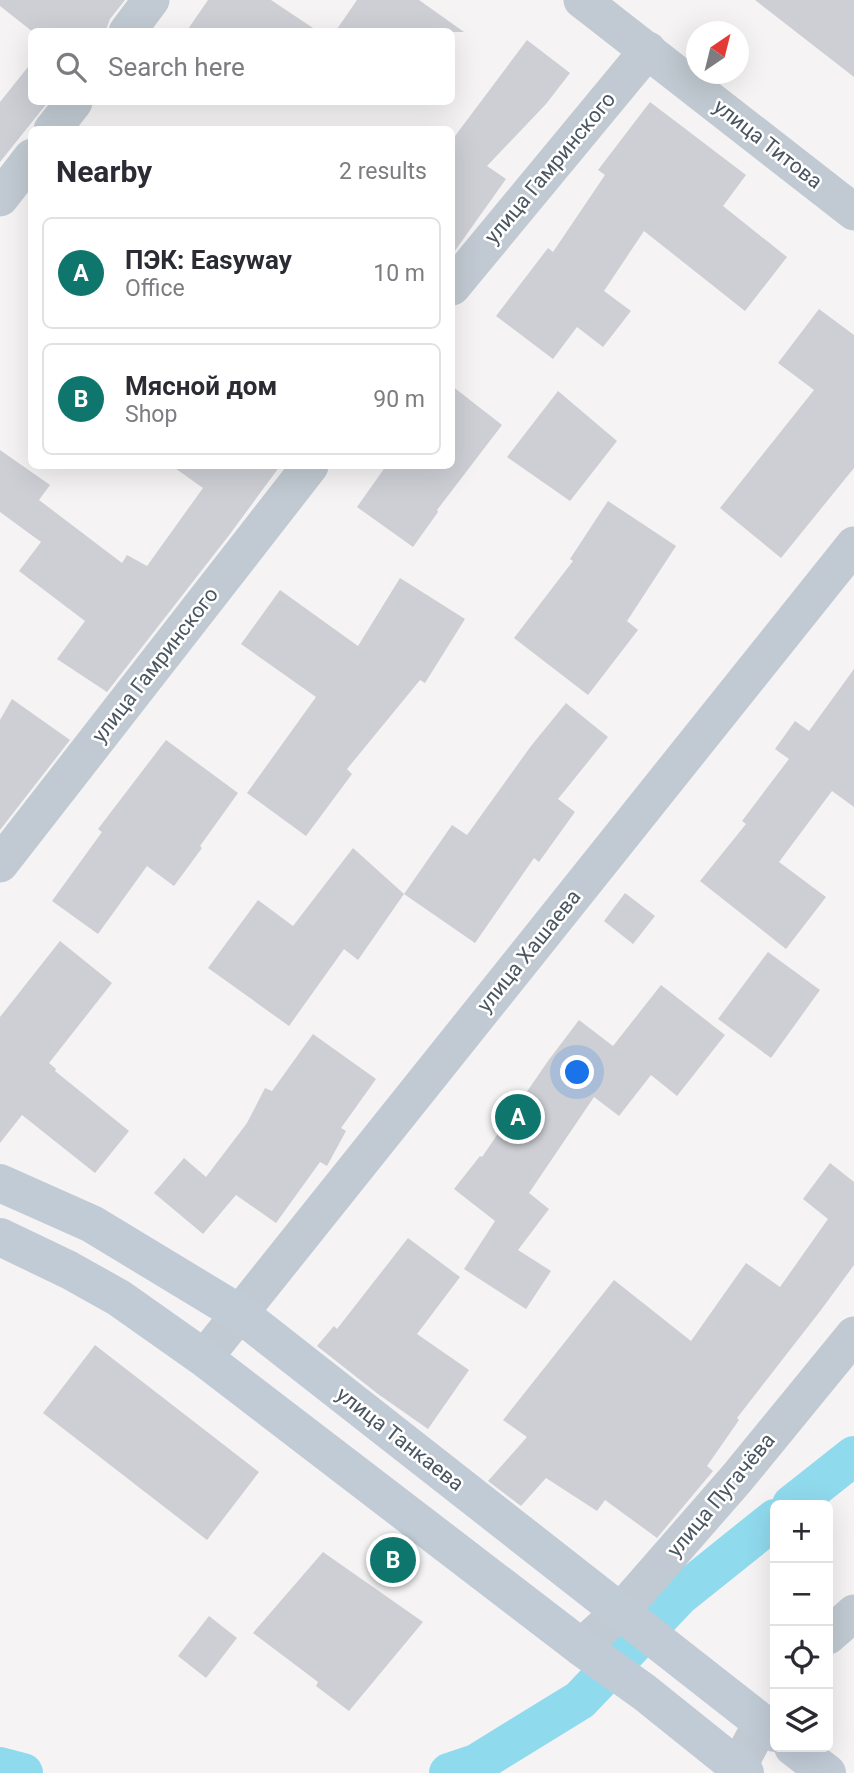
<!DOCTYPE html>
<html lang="en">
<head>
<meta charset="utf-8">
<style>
	:root { --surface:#fff; --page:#f7f7f7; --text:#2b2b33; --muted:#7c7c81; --line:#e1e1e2; --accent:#0f766e }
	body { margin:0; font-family:Roboto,sans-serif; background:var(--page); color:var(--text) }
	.controls { position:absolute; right:21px; bottom:21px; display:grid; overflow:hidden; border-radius:10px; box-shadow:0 7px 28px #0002 }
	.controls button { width:63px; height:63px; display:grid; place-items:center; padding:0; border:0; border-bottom:2px solid var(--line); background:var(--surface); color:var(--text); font:35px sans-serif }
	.compass { position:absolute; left:686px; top:21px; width:63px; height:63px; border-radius:50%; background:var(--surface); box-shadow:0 7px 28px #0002; rotate:35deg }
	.you { position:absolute; left:578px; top:1073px; width:24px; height:24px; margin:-18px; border:5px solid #fff; border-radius:50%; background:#1a73e8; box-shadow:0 0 0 10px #1a73e833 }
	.badge { display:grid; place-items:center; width:46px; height:46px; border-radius:50%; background:var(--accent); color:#fff; font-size:23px; font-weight:700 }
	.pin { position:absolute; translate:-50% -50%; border:4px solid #fff; box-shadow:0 2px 7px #0006 }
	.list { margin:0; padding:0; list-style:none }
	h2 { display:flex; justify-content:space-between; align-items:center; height:91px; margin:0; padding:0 28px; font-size:30px }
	h2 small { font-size:23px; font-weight:400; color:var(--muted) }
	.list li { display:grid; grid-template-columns:46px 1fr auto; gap:21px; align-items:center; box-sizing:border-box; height:112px; margin:0 14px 14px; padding:0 14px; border:2px solid var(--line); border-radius:10px }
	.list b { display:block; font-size:26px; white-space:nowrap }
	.list p { margin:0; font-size:23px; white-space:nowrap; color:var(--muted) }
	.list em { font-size:23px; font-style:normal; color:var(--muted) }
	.icon { flex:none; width:38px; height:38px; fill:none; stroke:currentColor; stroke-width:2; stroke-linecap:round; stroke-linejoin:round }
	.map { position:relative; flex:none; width:854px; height:1773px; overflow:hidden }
	.search { position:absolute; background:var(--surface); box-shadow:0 7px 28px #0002; left:28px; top:28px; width:427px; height:77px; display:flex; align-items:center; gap:18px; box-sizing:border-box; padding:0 24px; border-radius:10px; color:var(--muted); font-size:26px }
	.panel { position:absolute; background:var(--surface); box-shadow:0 7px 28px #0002; left:28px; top:126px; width:427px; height:343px; border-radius:10px }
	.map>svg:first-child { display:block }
</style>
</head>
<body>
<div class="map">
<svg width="854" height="1773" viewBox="0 0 854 1773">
	<rect width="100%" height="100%" fill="#f5f3f3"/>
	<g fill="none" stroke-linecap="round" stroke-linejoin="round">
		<g stroke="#90daee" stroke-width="40">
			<path d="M792,1505l62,-49"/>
			<path d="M0,1767l23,6"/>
			<path d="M449,1773l27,-9 104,-64 99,-104 96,-77"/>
		</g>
	</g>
	<g fill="#cdcfd5">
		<path d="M0,0h125l-15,19 -5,13h-72l-33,-26z"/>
		<path d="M208,0h63l48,32h-133z"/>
		<path d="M357,0h62l45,32h-129z"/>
		<path d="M755,0h99v77z"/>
		<path d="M527,40l43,33 -24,31 -59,62 19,13 -54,76v-115z"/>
		<path d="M32,62v40h16l-48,60v-60z"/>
		<path d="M650,102l96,73 -23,31 64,51 -42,54 -101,-80 -40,60 27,20 -28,36 -26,-20 -24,32 -57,-43 52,-68 5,4 52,-77 -7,-5z"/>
		<path d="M819,309l35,26v133l-73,90 -61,-50 94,-118 -36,-27z"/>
		<path d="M452,386l50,39 -65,85 1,2 -25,35 -56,-40 29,-41h66z"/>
		<path d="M558,391l59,50 -47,60 -63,-44z"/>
		<path d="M0,450l50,35 -11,15 83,63 5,-8 20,11 56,-78 -31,-22h108l-50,68 -123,158 -50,-33 28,-38 -66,-50 22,-29 -41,-30z"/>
		<path d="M608,501l68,45 -49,75 11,9 -50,65 -74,-57 59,-77 -3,-2z"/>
		<path d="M400,578l65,41 -40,64 -5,-3 -73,89 5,5 -46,62 -59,-43 69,-96 -75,-53 39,-54 78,56z"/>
		<path d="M854,669v138l-22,-16 -53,71 47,35 -40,52 -86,-68 46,-57 -4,-3 47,-62 -14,-10 20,-28 14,10z"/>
		<path d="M12,699l58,41 -70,90v-110z"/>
		<path d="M566,703l42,34 -50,62 17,13 -36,50 -5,-4 -59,85 -71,-49 48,-69 15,10 64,-89z"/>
		<path d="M166,740l72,53 -38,53 2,2 -28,38 -27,-20 -49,68 -46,-33 50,-69 -4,-3z"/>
		<path d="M353,848l51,46 -46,66 -14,-11 -55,77 -81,-58 50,-68 35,26z"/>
		<path d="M625,893l30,23 -22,28 -29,-23z"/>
		<path d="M60,941l52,42 -63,80 7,6 -1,2 74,60 -34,42 -73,-58 -22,28v-126z"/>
		<path d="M768,952l52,38 -49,68 -53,-39z"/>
		<path d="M661,985l64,50 -48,61 -26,-21 -32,41 -25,-19 -65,96 20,16 -31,41 33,21 -25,38 -62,-40 31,-48 -41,-32 26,-33 2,1 66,-96 31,-41 34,26z"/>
		<path d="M313,1034l63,45 -35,49 5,3 -19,35 -7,-4 -44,61 -40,-28 -33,39 -49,-41 30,-35 22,19 41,-54 18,-35 7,3z"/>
		<path d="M830,1163l24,19v83l-33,45 -84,108 2,2 -32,46 6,5 -56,67 -52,-38 -8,11 -51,-33 -25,28 -33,-25 39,-44 -24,-17 111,-140 77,61 55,-78 34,24 48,-68 -25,-20z"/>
		<path d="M408,1238l52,39 -43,57 52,36 -41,59 -50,-35 -61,-48 17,-20 3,3z"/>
		<path d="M95,1345l164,127 -52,68 -164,-127z"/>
		<path d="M323,1552l100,70 -74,89 -33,-25 2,-4 -65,-49z"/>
		<path d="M209,1616l28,22 -31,40 -28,-22z"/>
	</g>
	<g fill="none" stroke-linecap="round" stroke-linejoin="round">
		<g stroke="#c1cad2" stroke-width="37">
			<path d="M582,0l272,212"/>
			<path d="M127,32l24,-32"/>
			<path d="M52,130l22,-28"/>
			<path d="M0,198l32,-41"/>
			<path d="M452,287l196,-237"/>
			<path d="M0,864l310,-398"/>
			<path d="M204,1358l650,-813"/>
			<path d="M828,1636l26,-23"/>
			<path d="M581,1647l40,-36 116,-133 117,-143"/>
			<path d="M735,1773l27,-51"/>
		</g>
		<g stroke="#c1cbd6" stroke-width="38">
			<path d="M0,1183l92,41 147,89 536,420"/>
			<path d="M0,1237l69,33 50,28 85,60 377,289 63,45 101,81"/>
			<path d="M793,1747l34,26"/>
		</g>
	</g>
	<g text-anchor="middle" stroke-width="5" stroke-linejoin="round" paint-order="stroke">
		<g font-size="21" fill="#4a5661" stroke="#fff">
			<text transform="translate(768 144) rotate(38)" y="7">улица Титова</text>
			<text transform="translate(550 168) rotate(-50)" y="7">улица Гамринского</text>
			<text transform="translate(155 665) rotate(-52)" y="7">улица Гамринского</text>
			<text transform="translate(529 951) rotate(-51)" y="7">улица Хашаева</text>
			<text transform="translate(400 1439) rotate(38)" y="7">улица Танкаева</text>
			<text transform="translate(721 1495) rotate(-50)" y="7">улица Пугачёва</text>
		</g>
	</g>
</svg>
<div class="controls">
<button>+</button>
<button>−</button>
<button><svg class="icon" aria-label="locate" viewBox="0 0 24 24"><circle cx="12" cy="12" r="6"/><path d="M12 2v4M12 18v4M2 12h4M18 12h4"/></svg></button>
<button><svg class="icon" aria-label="layers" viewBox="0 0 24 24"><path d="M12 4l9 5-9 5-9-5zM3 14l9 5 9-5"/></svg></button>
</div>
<svg class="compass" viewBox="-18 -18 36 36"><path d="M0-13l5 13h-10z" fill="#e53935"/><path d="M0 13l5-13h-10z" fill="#7c7c81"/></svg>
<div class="you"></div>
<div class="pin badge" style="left:518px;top:1117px">A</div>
<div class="pin badge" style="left:393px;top:1560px">B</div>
<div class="search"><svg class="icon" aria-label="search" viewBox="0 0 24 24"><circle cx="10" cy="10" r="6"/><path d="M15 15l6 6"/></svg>Search here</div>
<section class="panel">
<h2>Nearby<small>2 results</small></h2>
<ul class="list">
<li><span class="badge">A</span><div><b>ПЭК: Easyway</b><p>Office</p></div><em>10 m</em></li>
<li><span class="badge">B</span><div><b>Мясной дом</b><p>Shop</p></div><em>90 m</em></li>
</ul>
</section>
</div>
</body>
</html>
